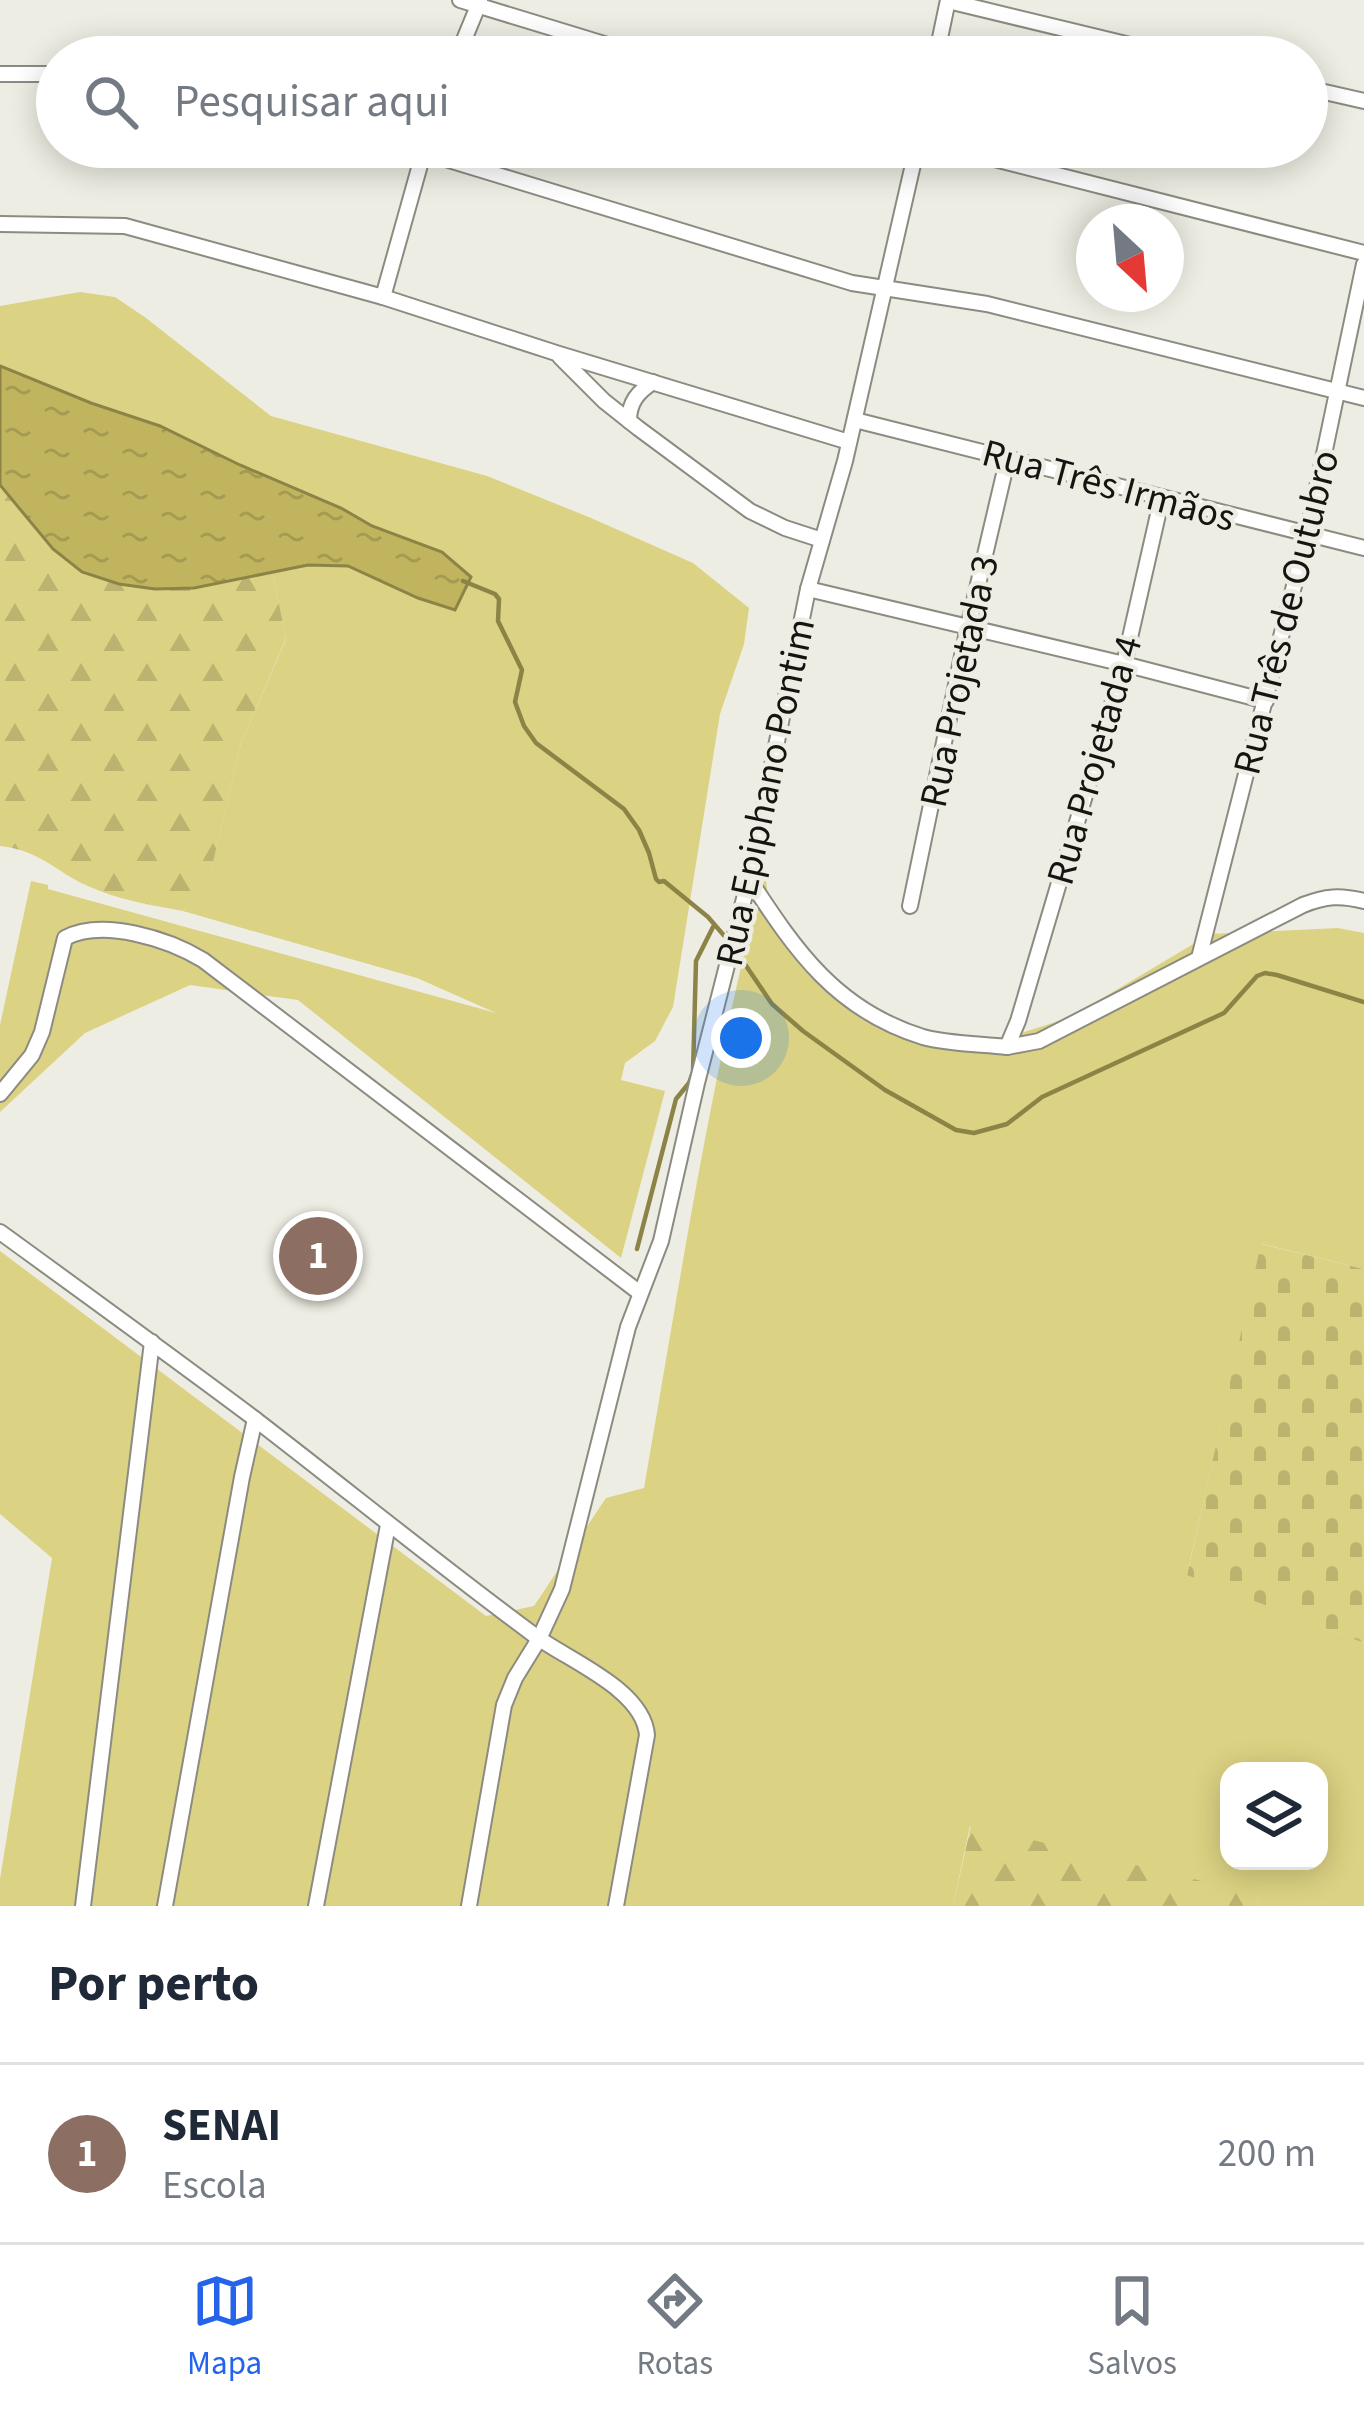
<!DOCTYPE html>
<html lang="pt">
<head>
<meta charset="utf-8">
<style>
	:root { --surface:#fff; --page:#f2f2f3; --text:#1f2937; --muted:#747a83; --line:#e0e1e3; --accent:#2563eb }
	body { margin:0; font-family:"Source Sans 3",sans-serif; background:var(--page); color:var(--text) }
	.controls { position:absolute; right:36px; bottom:36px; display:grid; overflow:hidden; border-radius:24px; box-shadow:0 6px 30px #0003 }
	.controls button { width:108px; height:108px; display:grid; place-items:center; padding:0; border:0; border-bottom:3px solid var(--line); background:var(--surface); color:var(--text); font:60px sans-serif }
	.compass { position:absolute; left:1076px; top:204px; width:108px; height:108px; border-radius:50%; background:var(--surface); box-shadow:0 6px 30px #0003; rotate:154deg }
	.you { position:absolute; left:741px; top:1038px; width:42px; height:42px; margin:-30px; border:9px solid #fff; border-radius:50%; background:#1a73e8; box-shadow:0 0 0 18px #1a73e833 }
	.badge { display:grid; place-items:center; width:78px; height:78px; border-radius:50%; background:var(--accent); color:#fff; font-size:39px; font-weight:700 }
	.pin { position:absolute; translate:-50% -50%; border:6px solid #fff; box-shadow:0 3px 12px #0006 }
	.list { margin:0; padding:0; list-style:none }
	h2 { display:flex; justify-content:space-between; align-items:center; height:156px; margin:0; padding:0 48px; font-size:51px }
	h2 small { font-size:39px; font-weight:400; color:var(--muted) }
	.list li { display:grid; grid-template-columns:78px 1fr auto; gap:36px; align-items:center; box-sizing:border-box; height:180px; padding:0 48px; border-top:3px solid var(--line) }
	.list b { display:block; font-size:45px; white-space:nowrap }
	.list p { margin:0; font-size:39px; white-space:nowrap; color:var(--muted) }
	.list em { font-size:39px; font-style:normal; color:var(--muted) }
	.icon { flex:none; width:66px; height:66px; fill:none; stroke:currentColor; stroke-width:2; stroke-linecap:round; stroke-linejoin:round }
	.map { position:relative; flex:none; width:1364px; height:1906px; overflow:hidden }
	.search { position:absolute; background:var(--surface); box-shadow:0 6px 30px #0003; left:36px; right:36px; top:36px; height:132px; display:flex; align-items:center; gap:30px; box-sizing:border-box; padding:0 42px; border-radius:66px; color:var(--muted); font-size:45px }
	.sheet { height:336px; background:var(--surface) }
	nav { display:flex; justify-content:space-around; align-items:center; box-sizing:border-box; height:168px; border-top:3px solid var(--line); background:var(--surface); font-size:33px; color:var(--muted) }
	nav a { display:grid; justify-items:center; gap:6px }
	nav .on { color:var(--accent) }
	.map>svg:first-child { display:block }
</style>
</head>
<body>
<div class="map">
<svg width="1364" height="1906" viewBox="0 0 1364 1906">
	<defs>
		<pattern id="forest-firs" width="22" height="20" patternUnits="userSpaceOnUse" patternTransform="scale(3)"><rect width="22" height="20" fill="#dcd283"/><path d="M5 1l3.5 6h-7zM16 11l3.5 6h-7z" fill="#bcb370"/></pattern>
		<pattern id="cemetery-stones" width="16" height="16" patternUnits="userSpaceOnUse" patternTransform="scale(3)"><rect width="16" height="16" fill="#dcd283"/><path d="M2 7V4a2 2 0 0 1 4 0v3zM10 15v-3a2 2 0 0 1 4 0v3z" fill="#bcb370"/></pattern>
		<pattern id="water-ripples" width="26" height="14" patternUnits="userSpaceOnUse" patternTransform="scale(3)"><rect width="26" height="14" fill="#c0b45e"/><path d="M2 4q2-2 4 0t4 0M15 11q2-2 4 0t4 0" fill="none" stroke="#a49a51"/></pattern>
	</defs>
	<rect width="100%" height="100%" fill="#eeede3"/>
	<g fill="#dcd283" fill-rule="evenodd">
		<path d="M80,292l35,5 31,21 125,98 216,60 104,42 102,45 56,45 -5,36 -24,70 -47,293 -18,34 -30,22 -4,17 44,11 -44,167 -323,-258 -108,-15 -105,48 -85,79v-87l31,-144 17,4v4l448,124 -79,-35 -234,-67 24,-24 34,-144 45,-104 -14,-69 36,-5 40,1 36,14 86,-4 -28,-24 -70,-26 -64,-33 -103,-44 -205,-83v-60z"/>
		<path d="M765,871l6,54 47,49 76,56 109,9 68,-22 139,-83 128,-6 26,5v336l-102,-25 -75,330 177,69v263h-104l-3,-9 -287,-71 -17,80h-953v-27l52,-321 -52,-44v-263l486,365 48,-10 72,-108 38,-10c36,-206 67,-415 121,-617zM1229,1771h90v90h-90z"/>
	</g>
	<g fill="url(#forest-firs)">
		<path d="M0,485l53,64 29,23 73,17 38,-1 79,-18 14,68 -45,105 -34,145 -24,23c-32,-6 -65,-11 -95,-25 -34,-15 -46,-35 -88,-40z"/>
		<path d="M971,1825l276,67 10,5 3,9h-307z"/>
	</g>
	<path fill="url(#cemetery-stones)" d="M1261,1244l103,25v374l-177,-68z"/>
	<path fill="url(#water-ripples)" stroke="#8c8447" stroke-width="3" d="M0,366l91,37 69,23 80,39 101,43 31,18 70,26 29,25 -16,33 -37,-12 -70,-32 -40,-1 -114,23 -39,1 -36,-5 -37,-12 -29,-23 -53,-64z"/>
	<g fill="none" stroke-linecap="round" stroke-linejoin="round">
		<g stroke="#8c8447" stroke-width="4.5">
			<path d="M463,581l32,13 4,5 -1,22 24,49 -7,32 9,24 12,17 88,66 15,21 10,23 7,26 3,3 5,-1 44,36 19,22"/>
			<path d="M734,948l38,56 31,27 82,59 71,40 18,3 33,-9 35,-27 182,-84 33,-37 8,-3 12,2 87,27"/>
			<path d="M637,1249l39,-150 13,-16 4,-11 3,-111 17,-34"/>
		</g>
		<g stroke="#8c8b82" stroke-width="18">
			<g id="street">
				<path d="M460,0l187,57"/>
				<path d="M948,1l232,56"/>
				<path d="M457,57l23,-56"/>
				<path d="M936,57l12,-57"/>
				<path d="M0,74h57"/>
				<path d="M1307,88l57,13"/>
				<path d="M406,147l446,136 135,21 377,94"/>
				<path d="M947,147l417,106"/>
				<path d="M0,224l125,2 258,71 173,56 293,89"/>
				<path d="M383,297l42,-150"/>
				<path d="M560,357l44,44 34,27 112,83 35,17 37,12"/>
				<path d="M855,420l509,128"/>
				<path d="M629,421c0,-19 9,-29 24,-39"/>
				<path d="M1162,497l-38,167 -106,357 -11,26 32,-6 264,-136c23,-9 37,-10 61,-4"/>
				<path d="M808,589l316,75 142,37"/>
				<path d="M749,879c47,72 87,131 174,158 26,7 57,7 84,10"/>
				<path d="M910,906l58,-279 40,-170"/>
				<path d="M1199,958l108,-423 57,-271"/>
				<path d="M0,1094l32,-39 10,-23 23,-94c38,-20 103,1 138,22l437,333"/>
				<path d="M0,1232c84,61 168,122 251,184 95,73 187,148 283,219 35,26 109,54 113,100l-31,171"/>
				<path d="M83,1906l69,-564"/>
				<path d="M165,1906l77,-429 13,-58"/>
				<path d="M316,1906l72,-381"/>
				<path d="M469,1906l35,-201 11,-27 24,-39 23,-50 66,-262 33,-86 36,-158 52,-204 59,-290 37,-128 72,-314"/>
			</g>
		</g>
		<use href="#street" stroke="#fff" stroke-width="14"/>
	</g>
	<g text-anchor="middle" stroke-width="9" stroke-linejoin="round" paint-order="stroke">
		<g font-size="39" fill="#141410" stroke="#eeede3">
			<text transform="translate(1109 484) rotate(15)" y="14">Rua Três Irmãos</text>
			<text transform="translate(1285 612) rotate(-76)" y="14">Rua Três de Outubro</text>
			<text transform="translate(958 681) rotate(-78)" y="14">Rua Projetada 3</text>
			<text transform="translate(1093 760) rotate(-74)" y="14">Rua Projetada 4</text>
			<text transform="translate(764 792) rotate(-78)" y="14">Rua Epiphano Pontim</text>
		</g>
	</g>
</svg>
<div class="controls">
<button><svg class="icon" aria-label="layers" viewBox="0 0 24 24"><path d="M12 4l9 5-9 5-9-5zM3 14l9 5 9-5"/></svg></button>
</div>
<svg class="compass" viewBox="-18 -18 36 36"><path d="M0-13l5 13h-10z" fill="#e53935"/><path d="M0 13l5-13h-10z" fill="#747a83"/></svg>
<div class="you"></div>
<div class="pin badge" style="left:318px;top:1256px;background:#8d6e63">1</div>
<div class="search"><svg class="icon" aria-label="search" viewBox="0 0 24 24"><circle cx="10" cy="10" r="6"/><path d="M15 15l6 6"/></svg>Pesquisar aqui</div>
</div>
<section class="sheet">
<h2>Por perto<small></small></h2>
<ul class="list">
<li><span class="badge" style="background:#8d6e63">1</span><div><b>SENAI</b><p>Escola</p></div><em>200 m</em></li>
</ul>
</section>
<nav>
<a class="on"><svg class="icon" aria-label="map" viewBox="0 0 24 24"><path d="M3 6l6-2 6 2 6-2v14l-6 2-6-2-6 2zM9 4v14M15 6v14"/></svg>Mapa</a>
<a><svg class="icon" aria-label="directions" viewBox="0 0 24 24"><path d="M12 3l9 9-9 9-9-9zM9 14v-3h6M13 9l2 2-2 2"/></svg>Rotas</a>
<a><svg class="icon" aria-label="saved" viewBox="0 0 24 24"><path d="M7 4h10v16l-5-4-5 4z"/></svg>Salvos</a>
</nav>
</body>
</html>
